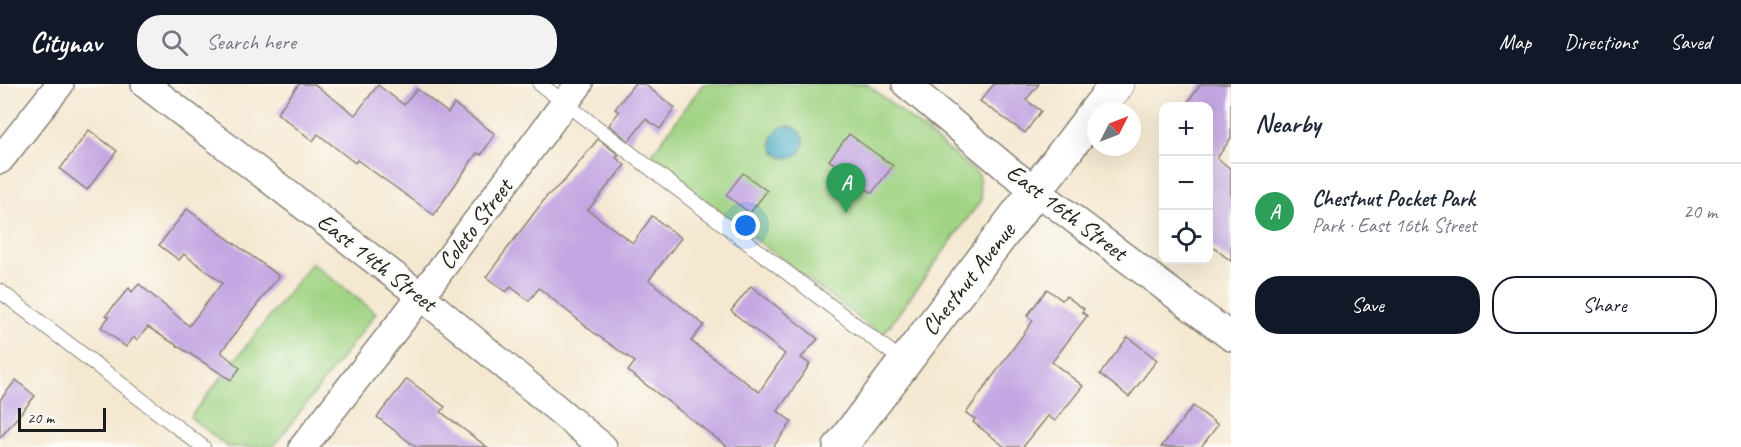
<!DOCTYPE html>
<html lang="en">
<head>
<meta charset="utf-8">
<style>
	:root { --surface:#fff; --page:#f2f2f3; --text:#1f2937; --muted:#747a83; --line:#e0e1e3; --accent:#111827 }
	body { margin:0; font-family:Caveat,sans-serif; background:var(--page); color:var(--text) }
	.controls { position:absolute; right:18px; top:18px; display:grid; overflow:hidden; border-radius:12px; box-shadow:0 6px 24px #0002 }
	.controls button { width:54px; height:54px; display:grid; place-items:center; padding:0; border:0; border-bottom:2px solid var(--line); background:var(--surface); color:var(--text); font:30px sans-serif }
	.compass { position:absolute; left:1087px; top:18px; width:54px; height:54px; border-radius:50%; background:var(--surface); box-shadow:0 6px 24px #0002; rotate:48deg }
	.scale { position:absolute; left:18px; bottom:15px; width:88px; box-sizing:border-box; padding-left:6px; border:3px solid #1c1c1c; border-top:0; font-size:16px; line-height:21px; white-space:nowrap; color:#1c1c1c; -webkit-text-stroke:4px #fdfcf7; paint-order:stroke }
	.you { position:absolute; left:746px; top:142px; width:21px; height:21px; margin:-15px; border:4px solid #fff; border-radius:50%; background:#1a73e8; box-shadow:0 0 0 9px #1a73e833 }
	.badge { display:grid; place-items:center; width:39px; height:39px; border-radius:50%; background:var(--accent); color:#fff; font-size:20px; font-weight:700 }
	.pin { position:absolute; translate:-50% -50px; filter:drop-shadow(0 2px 3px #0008) }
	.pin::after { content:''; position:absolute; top:32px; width:21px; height:18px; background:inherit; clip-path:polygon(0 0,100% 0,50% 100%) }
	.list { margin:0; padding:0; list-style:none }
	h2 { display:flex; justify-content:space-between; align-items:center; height:78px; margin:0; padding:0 24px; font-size:26px }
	h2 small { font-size:20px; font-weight:400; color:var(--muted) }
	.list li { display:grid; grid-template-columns:39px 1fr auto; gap:18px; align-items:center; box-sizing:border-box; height:96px; padding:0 24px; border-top:2px solid var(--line) }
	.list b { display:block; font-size:22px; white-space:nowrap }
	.list p { margin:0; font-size:20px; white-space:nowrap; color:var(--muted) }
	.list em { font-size:20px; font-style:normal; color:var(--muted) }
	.actions { display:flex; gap:12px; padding:18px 24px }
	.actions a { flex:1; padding:14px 0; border:2px solid var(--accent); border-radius:24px; text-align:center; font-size:21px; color:var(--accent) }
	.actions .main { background:var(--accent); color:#fff }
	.icon { flex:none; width:33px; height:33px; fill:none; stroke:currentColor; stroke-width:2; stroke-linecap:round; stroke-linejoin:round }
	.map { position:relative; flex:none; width:1231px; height:363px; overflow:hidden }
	header { display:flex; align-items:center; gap:36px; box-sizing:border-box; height:84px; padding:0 30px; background:var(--accent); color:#fff }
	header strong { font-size:28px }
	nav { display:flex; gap:33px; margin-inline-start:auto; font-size:21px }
	.search { width:420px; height:54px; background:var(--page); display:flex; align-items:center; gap:15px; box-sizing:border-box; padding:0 21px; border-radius:24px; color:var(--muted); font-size:22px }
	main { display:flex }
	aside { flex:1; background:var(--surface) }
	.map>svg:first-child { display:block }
</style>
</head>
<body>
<header>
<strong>Citynav</strong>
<div class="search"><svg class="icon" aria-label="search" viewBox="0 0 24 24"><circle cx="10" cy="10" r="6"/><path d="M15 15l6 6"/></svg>Search here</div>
<nav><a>Map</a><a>Directions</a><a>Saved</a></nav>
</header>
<main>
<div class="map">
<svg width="1231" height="363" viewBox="0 0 1231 363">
	<rect width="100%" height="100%" fill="#fdfcf7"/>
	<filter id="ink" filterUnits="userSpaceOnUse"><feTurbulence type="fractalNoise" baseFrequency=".0167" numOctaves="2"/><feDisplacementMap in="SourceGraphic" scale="12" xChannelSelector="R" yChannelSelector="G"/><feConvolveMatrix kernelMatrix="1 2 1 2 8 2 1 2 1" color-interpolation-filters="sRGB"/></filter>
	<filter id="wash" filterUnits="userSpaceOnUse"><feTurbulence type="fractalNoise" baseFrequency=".008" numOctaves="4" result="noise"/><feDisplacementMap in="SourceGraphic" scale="24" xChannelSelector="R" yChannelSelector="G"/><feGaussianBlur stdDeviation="1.35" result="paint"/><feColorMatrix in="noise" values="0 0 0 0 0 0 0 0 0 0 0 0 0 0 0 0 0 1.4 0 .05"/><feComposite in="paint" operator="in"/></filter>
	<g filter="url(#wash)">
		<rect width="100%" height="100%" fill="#f4e8d1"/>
		<g fill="#a0d383" stroke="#5e7850" stroke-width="1.5">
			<path d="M703,0h164l112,91 2,25 -99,136 -233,-178z"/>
			<path d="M312,179l64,50 -103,134h-45l-38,-30z"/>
		</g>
		<circle fill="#40a9c0" stroke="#2e626e" stroke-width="1.5" cx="788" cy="58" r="16"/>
		<g id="blocks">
			<g fill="#c3a5e2">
				<path d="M299,0h15l41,31 23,-30 26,20 13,-16 31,24 6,-9 41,30 -14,21 -4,-2 -43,62 -77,-55 -2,3 -37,-29 -5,7 -36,-28z"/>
				<path d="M634,0h10l31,24 -15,21 -14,-10 -17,22 -20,-16 10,-13 -4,-3z"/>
				<path d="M994,0h45l-13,16 15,11 -16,22 -45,-32z"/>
				<path d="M1201,0h30v54l-14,20 14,11v92l-22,-17v-138h-24z"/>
				<path d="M89,46l28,21 -30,39 -27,-21z"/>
				<path d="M849,50l44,32 -21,27 -43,-33z"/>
				<path d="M598,55l21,16 -3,3 9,7 -37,45 45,33 19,-27 29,22 -32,42 55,45 -13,16 68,51 26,-38 -54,-43 20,-25 67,53 -17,19 9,6 -32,47 14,11 -19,25h-45l-100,-76 7,-9 -42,-30 -54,-44 -10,13 -18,-14 -5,5 -20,-15 61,-81 18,-16z"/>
				<path d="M743,89l24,18 -17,22 -24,-18z"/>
				<path d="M187,125l92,67 -58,76 19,16 -9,12 -83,-53 -11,13 -3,-3 -8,10 -25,-20 8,-10 -3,-2 23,-27 3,4 7,-8 50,42 33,-43 -38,-29 -5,6 -20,-15z"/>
				<path d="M1047,205l15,11 4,-4 18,13 -2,3 5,4 -35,46 31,24 -28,35 -7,-5 -25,31h-18l-32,-25 2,-3 -9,-6 67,-92 -6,-5z"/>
				<path d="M1128,253l29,23 -28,37 -29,-23z"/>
				<path d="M407,295l38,28 -4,5 46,35h-71l-39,-30z"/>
				<path d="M16,296l19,16 -35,42v-38z"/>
				<path d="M1193,322l25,19 -17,22h-40z"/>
			</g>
		</g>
	</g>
	<g filter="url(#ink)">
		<use href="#blocks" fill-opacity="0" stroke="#888276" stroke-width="1.5"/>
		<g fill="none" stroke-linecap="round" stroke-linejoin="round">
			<g stroke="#888276" stroke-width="16">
				<g id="service">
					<path d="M540,0l364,278"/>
					<path d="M0,207l203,156"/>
				</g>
			</g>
			<g stroke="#888276" stroke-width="30">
				<g id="minor">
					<path d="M145,0l276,212 182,151"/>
					<path d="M906,0l104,87 221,166"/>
					<path d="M0,76l60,-76"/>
					<path d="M303,363l118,-151 158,-212"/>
				</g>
			</g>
			<g stroke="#888276" stroke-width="36">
				<g id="secondary">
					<path d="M1096,27l21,-27"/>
					<path d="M840,363l256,-336"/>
				</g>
			</g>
			<use href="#service" stroke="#fff" stroke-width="14"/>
			<use href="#minor" stroke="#fff" stroke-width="27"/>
			<use href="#secondary" stroke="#fff" stroke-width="33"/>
		</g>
	</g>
	<g text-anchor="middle" stroke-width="4.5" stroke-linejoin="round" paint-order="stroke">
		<g font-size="24" fill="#1c1c1c" stroke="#fdfcf7">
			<text transform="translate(1067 128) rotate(37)" y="8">East 16th Street</text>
			<text transform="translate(475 140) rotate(-53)" y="8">Coleto Street</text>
			<text transform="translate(377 178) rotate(38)" y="8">East 14th Street</text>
			<text transform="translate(968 195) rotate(-52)" y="8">Chestnut Avenue</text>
		</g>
	</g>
</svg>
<div class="controls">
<button>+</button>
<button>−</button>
<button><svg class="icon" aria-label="locate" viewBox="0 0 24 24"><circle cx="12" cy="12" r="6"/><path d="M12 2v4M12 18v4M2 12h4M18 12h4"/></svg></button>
</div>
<svg class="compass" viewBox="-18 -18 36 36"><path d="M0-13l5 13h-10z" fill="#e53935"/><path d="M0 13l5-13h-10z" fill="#747a83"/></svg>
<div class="scale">20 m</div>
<div class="you"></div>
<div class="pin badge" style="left:846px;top:129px;background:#2e9e5b">A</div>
</div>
<aside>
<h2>Nearby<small></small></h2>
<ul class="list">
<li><span class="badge" style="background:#2e9e5b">A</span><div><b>Chestnut Pocket Park</b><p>Park · East 16th Street</p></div><em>20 m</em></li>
</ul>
<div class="actions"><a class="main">Save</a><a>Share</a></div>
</aside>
</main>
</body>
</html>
